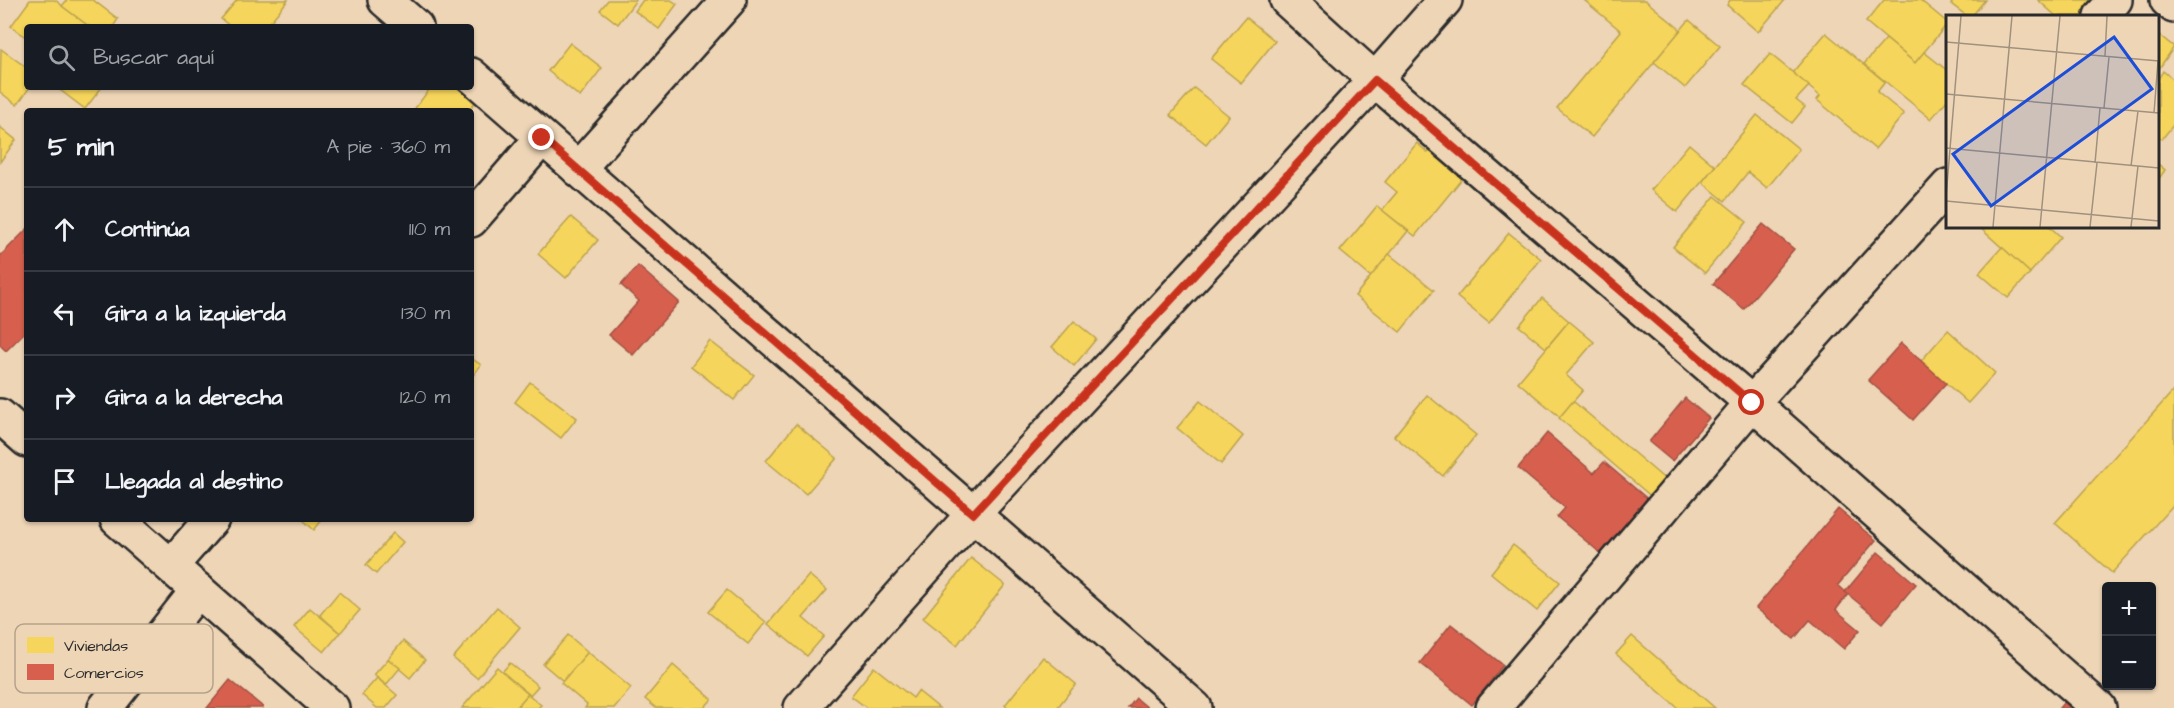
<!DOCTYPE html>
<html lang="es">
<head>
<meta charset="utf-8">
<style>
	:root { --surface:#171b24; --page:#20242c; --text:#f1f3f6; --muted:#9ea1a6; --line:#363941 }
	body { margin:0; font-family:"Architects Daughter",sans-serif; background:var(--page); color:var(--text) }
	.controls { position:absolute; right:18px; bottom:18px; display:grid; overflow:hidden; border-radius:6px; box-shadow:0 2px 4px #0004 }
	.controls button { width:54px; height:54px; display:grid; place-items:center; padding:0; border:0; border-bottom:2px solid var(--line); background:var(--surface); color:var(--text); font:30px sans-serif }
	.stop { position:absolute; width:18px; height:18px; margin:-14px; border:4px solid #c8321e; border-radius:50%; background:#fff }
	.stop.end { background:#c8321e; border-color:#fff; box-shadow:0 2px 6px #0008 }
	.list { margin:0; padding:0; list-style:none }
	h2 { display:flex; justify-content:space-between; align-items:center; height:78px; margin:0; padding:0 24px; font-size:26px }
	h2 small { font-size:20px; font-weight:400; color:var(--muted) }
	.list li { display:grid; grid-template-columns:39px 1fr auto; gap:18px; align-items:center; box-sizing:border-box; height:84px; padding:0 24px; border-top:2px solid var(--line) }
	.list b { display:block; font-size:22px; white-space:nowrap }
	.list em { font-size:20px; font-style:normal; color:var(--muted) }
	.icon { flex:none; width:33px; height:33px; fill:none; stroke:currentColor; stroke-width:2; stroke-linecap:round; stroke-linejoin:round }
	.map { position:relative; flex:none; width:2174px; height:708px; overflow:hidden }
	.search { position:absolute; background:var(--surface); box-shadow:0 2px 4px #0004; left:24px; top:24px; width:450px; height:66px; display:flex; align-items:center; gap:15px; box-sizing:border-box; padding:0 21px; border-radius:6px; color:var(--muted); font-size:22px }
	.panel { position:absolute; background:var(--surface); box-shadow:0 2px 4px #0004; left:24px; top:108px; width:450px; height:414px; border-radius:6px }
	.map>svg:first-child { display:block }
</style>
</head>
<body>
<div class="map">
<svg width="2174" height="708" viewBox="0 0 2174 708">
	<rect width="100%" height="100%" fill="#eed5b6"/>
	<filter id="ink" filterUnits="userSpaceOnUse"><feTurbulence type="fractalNoise" baseFrequency=".0167" numOctaves="2"/><feDisplacementMap in="SourceGraphic" scale="12" xChannelSelector="R" yChannelSelector="G"/><feConvolveMatrix kernelMatrix="1 2 1 2 8 2 1 2 1" color-interpolation-filters="sRGB"/></filter>
	<g filter="url(#ink)">
		<g fill="#f6d55c" stroke="#b9a24d" stroke-width="1.5">
			<path d="M30,0h25l35,27h-63v11l-16,-12z"/>
			<path d="M67,0h26l25,19 -5,8h-23l-28,-21z"/>
			<path d="M237,0h51l-22,27h-35l-10,-8z"/>
			<path d="M608,0h28l-18,24 -18,-14z"/>
			<path d="M643,0h28l6,4 -18,25 -24,-18z"/>
			<path d="M1584,0h61l36,30 -89,107 -35,-29 64,-77z"/>
			<path d="M1730,0h55l-27,32 -31,-27z"/>
			<path d="M1884,0h36l28,23 -33,40 -49,-41z"/>
			<path d="M1954,0h31l-13,16h-5l-16,-12z"/>
			<path d="M2038,0h71l-15,16h-38z"/>
			<path d="M1246,17l29,24 -34,42 -30,-24z"/>
			<path d="M1689,20l31,26 -35,42 -31,-26z"/>
			<path d="M1826,33l59,49 -8,10 27,22 -29,35 -58,-49 3,-4 -28,-23z"/>
			<path d="M2158,34l16,13 -16,23z"/>
			<path d="M1886,39l29,24 9,-11 24,19v28l-17,20 -67,-55z"/>
			<path d="M570,43l32,25 -22,29 -32,-26z"/>
			<path d="M1,49l26,19v19h3l-13,18 -17,-13z"/>
			<path d="M1770,54l39,32 -13,14 9,7 -13,16 -48,-38z"/>
			<path d="M2163,71l11,9v44l-12,15 -4,-3v-57z"/>
			<path d="M56,87h46l-17,22z"/>
			<path d="M431,87h26l19,14 -8,10h-55z"/>
			<path d="M1194,88l35,28 -23,28 -36,-29z"/>
			<path d="M1757,115l42,34 -32,39 -19,-16 -23,29 -23,-19z"/>
			<path d="M0,127l16,13 -16,22z"/>
			<path d="M1417,143l11,10 4,-5 33,27 -50,61 -33,-26 15,-18 -12,-10z"/>
			<path d="M1689,144l26,22 -38,46 -26,-22z"/>
			<path d="M2158,164l7,6 -7,10z"/>
			<path d="M1715,196l32,26 -42,51 -32,-26z"/>
			<path d="M1377,206l31,25 -37,46 -31,-26z"/>
			<path d="M571,217l27,23 -32,38 -28,-24z"/>
			<path d="M1978,226h71l12,11 -31,36z"/>
			<path d="M1509,233l32,26 -52,64 -32,-26z"/>
			<path d="M2002,247l28,26 -22,25 -29,-25z"/>
			<path d="M1389,254l45,36 -34,42 -45,-36z"/>
			<path d="M1542,298l27,23 -23,27 -27,-22z"/>
			<path d="M1074,321l22,18 -22,27 -22,-19z"/>
			<path d="M1569,321l25,21 -28,33 17,15 -23,27 -42,-35z"/>
			<path d="M1948,330l47,43 -27,30 -47,-42z"/>
			<path d="M710,341l44,34 -20,25 -43,-34z"/>
			<path d="M471,358l10,7 -10,13z"/>
			<path d="M530,382l47,36 -16,20 -46,-36z"/>
			<path d="M2174,390v114l-62,69 -57,-50z"/>
			<path d="M1427,395l49,40 -33,41 -49,-40z"/>
			<path d="M1200,401l43,35 -22,28 -44,-36z"/>
			<path d="M1573,401l94,80 -14,17 -94,-80z"/>
			<path d="M796,424l41,34 -31,36 -40,-33z"/>
			<path d="M302,519h21l-9,11z"/>
			<path d="M393,533l10,9 -27,32 -10,-9z"/>
			<path d="M1513,545l47,37 -23,29 -46,-38z"/>
			<path d="M971,558l34,27 -48,60 -34,-27z"/>
			<path d="M809,575l18,15 -24,28 21,18 -17,20 -39,-32z"/>
			<path d="M727,590l39,32 -18,22 -40,-32z"/>
			<path d="M339,592l21,18 -20,23 -20,-18z"/>
			<path d="M497,607l23,20 -43,51 -24,-20z"/>
			<path d="M310,608l30,25 -16,19 -30,-25z"/>
			<path d="M568,635l20,17 -25,29 -20,-17z"/>
			<path d="M1632,636l83,72h-37l-62,-54z"/>
			<path d="M403,641l22,19 -15,18 -22,-19z"/>
			<path d="M588,652l43,36 -17,20h-29l2,-3 -26,-22z"/>
			<path d="M1043,657l33,27 -19,24h-48l-4,-3z"/>
			<path d="M388,659l12,9 -14,17 -12,-10z"/>
			<path d="M510,663l28,23 -8,9 -28,-23z"/>
			<path d="M673,665l39,34 -8,9h-48l-11,-9z"/>
			<path d="M497,667l31,27 -12,14h-54z"/>
			<path d="M874,667l39,31 5,-7 21,17h-72l-16,-12z"/>
			<path d="M377,678l20,17 -11,13h-9l-15,-13z"/>
			<path d="M528,694l13,11 -3,3h-22z"/>
		</g>
		<g fill="#d6604d" stroke="#a35043" stroke-width="1.5">
			<path d="M1763,224l31,25 -50,60 -31,-25z"/>
			<path d="M27,229v101l-21,21 -6,-6v-89z"/>
			<path d="M638,266l41,36 -46,53 -24,-20 30,-34 -18,-16z"/>
			<path d="M1901,343l45,40 -33,37 -45,-40z"/>
			<path d="M1685,398l24,20 -37,43 -23,-19z"/>
			<path d="M1547,433l47,40 10,-11 46,39 -46,55 -47,-39 8,-9 -47,-40z"/>
			<path d="M1838,509l38,31 -38,45 10,9 -12,16 24,20 -16,19 -34,-29 -16,19 -38,-31z"/>
			<path d="M1878,552l38,32 -33,39 -38,-31z"/>
			<path d="M1451,624l52,41 -31,40 -52,-42z"/>
			<path d="M230,680l33,27 -1,1h-55z"/>
			<path d="M1136,698l12,10h-20z"/>
			<path d="M2064,702l7,6h-12z"/>
		</g>
		<g fill="none" stroke-linecap="round" stroke-linejoin="round">
			<g stroke="#2b2b2b" stroke-width="38">
				<g id="minor">
					<path d="M385,0l31,27"/>
					<path d="M1287,0l88,80 377,323 347,305"/>
					<path d="M2167,0l7,6"/>
					<path d="M2101,16l14,-16"/>
					<path d="M471,75l724,633"/>
					<path d="M578,169l151,-169"/>
					<path d="M471,220l71,-82"/>
					<path d="M0,416l27,24"/>
					<path d="M117,519l215,189"/>
					<path d="M171,566l41,-47"/>
					<path d="M105,708l93,-118"/>
					<path d="M801,708l172,-194 402,-434 70,-80"/>
					<path d="M1493,708l259,-305 196,-217"/>
				</g>
			</g>
			<use href="#minor" stroke="#eed5b6" stroke-width="33"/>
		</g>
	</g>
	<g fill="none" stroke-linecap="round" stroke-linejoin="round" filter="url(#ink)">
		<path stroke="#c8321e" stroke-width="8" d="M542,138l431,376 402,-434 377,323"/>
	</g>
	<g transform="translate(1946 15)">
		<rect width="213" height="213" fill="#eed5b6"/>
		<path fill="none" stroke="#a0917e" stroke-width="1.5" d="M0,27l213,19M159,41l2,-40M0,79l213,19M158,93l5,-51M208,98l4,-52M0,133l213,20M149,148l5,-55M185,151l7,-55M0,182l15,-181M0,186l213,20M47,212l19,-211M94,212l20,-211M144,212l7,-64M185,212l7,-61"/>
		<path fill="#1d4ed8" fill-opacity="0.15" stroke="#1d4ed8" stroke-width="3" d="M168,22l38,52 -161,117 -38,-52z"/>
		<rect width="213" height="213" fill="none" stroke="#2b2b2b" stroke-width="3"/>
	</g>
	<rect x="15" y="624" width="198" height="69" rx="9" fill="#eed5b6" stroke="#b4a28c" stroke-width="1.5"/>
	<rect x="27" y="637" width="27" height="16" fill="#f6d55c"/>
	<rect x="27" y="664" width="27" height="16" fill="#d6604d"/>
	<g font-size="16" fill="#2b2b2b">
		<text x="64" y="651">Viviendas</text>
		<text x="64" y="678">Comercios</text>
	</g>
</svg>
<div class="controls">
<button>+</button>
<button>−</button>
</div>
<div class="stop" style="left:1752px;top:403px"></div>
<div class="stop end" style="left:542px;top:138px"></div>
<div class="search"><svg class="icon" aria-label="search" viewBox="0 0 24 24"><circle cx="10" cy="10" r="6"/><path d="M15 15l6 6"/></svg>Buscar aquí</div>
<section class="panel">
<h2>5 min<small>A pie · 360 m</small></h2>
<ul class="list">
<li><svg class="icon" aria-label="ahead" viewBox="0 0 24 24"><path d="M12 20V5M6 11l6-6 6 6"/></svg><div><b>Continúa</b></div><em>110 m</em></li>
<li><svg class="icon" aria-label="left" viewBox="0 0 24 24"><path d="M17 20v-9H6M10 6l-5 5 5 5"/></svg><div><b>Gira a la izquierda</b></div><em>130 m</em></li>
<li><svg class="icon" aria-label="right" viewBox="0 0 24 24"><path d="M7 20v-9h11M14 6l5 5-5 5"/></svg><div><b>Gira a la derecha</b></div><em>120 m</em></li>
<li><svg class="icon" aria-label="arrive" viewBox="0 0 24 24"><path d="M6 21V4h12l-3 4 3 4H6"/></svg><div><b>Llegada al destino</b></div></li>
</ul>
</section>
</div>
</body>
</html>
